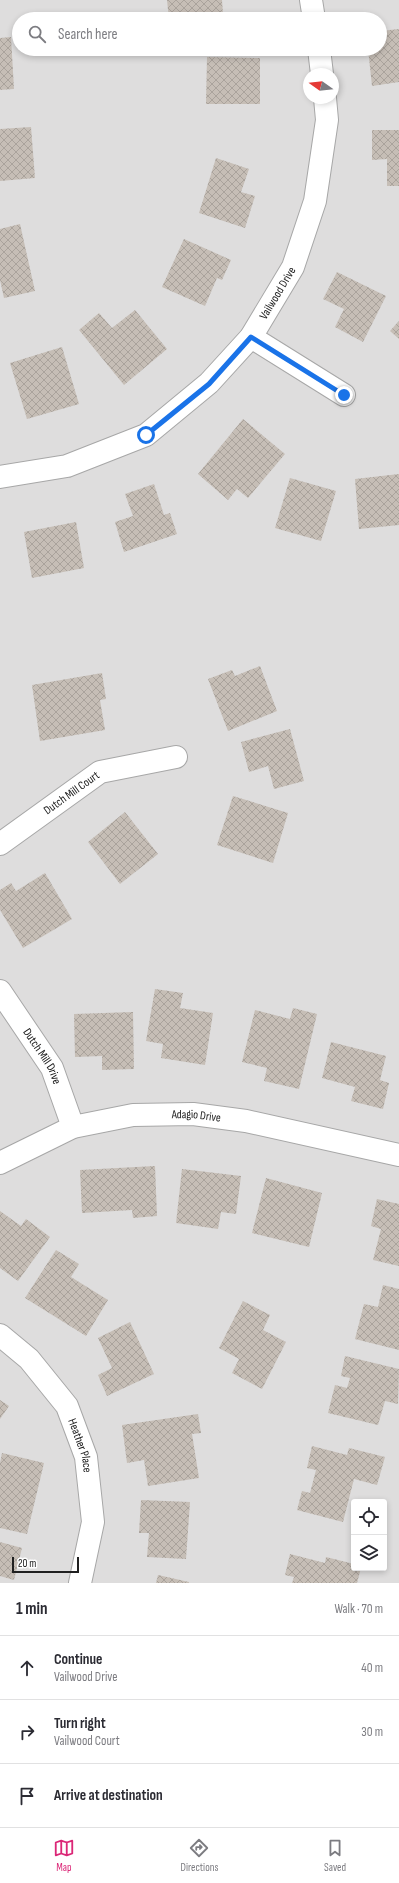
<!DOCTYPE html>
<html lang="en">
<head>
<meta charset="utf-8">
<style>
	:root { --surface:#fff; --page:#f2f2f3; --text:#2b2b33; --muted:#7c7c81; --line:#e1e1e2; --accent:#db2777 }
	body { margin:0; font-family:"Sofia Sans Condensed",sans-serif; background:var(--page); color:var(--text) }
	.controls { position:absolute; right:12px; bottom:12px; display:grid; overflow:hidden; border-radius:4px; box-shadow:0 2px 6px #0003 }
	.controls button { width:36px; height:36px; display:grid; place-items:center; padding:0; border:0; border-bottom:1px solid var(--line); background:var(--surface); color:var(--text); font:20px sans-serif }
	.compass { position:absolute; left:303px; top:68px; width:36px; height:36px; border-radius:50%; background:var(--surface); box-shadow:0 2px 6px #0003; rotate:285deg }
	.scale { position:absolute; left:12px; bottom:10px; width:67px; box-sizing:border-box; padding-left:4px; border:2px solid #202020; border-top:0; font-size:11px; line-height:14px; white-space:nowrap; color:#202020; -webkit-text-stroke:3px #fff; paint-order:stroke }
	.stop { position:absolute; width:12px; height:12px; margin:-9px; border:3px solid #1a73e8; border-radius:50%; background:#fff }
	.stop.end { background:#1a73e8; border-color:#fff; box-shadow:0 1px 4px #0008 }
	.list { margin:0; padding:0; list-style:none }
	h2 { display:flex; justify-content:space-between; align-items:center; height:52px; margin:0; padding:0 16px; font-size:17px }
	h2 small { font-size:13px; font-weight:400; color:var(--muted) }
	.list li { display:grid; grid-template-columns:26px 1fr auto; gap:12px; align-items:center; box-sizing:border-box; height:64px; padding:0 16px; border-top:1px solid var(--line) }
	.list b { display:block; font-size:15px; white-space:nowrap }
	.list p { margin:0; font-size:13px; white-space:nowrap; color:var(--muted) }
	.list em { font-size:13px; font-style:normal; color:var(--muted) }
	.icon { flex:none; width:22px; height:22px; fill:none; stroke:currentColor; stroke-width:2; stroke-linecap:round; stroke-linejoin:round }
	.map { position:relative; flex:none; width:399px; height:1583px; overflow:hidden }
	.search { position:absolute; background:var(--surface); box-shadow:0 2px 6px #0003; left:12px; right:12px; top:12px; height:44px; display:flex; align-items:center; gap:10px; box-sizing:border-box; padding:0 14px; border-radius:22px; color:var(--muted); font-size:15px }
	.sheet { height:244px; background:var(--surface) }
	nav { display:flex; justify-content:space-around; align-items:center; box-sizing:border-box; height:56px; border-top:1px solid var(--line); background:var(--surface); font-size:11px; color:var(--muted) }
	nav a { display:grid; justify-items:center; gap:2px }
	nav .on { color:var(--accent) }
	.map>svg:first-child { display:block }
</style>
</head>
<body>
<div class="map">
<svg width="399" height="1583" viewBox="0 0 399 1583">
	<defs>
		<pattern id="building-cross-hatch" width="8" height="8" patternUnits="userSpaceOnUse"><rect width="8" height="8" fill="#c6beb6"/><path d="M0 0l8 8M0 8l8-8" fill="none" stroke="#aaa39c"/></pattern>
	</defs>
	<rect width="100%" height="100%" fill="#f1eee7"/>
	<path fill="#dedddd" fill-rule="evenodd" d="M0,0h399v1583h-399zM19,19h361v30h-361zM309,74h24v24h-24zM354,1502h30v66h-30z"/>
	<g fill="url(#building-cross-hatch)">
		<path d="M167,0h55l1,14 -38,5h-16z"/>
		<path d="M399,29v53l-27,4 -4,-37h12v-18z"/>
		<path d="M11,37l3,52 -14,1v-52z"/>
		<path d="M207,57l53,1v46h-54z"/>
		<path d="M31,127l4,51 -35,3v-52z"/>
		<path d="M372,130h27v56h-12v-27l-15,1z"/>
		<path d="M216,158l33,11 -8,23 14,4 -10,32 -46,-15z"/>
		<path d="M20,224l15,67 -31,7 -4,-18v-51z"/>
		<path d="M184,239l47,21 -9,20 -5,-2 -12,28 -43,-19z"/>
		<path d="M337,272l49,24 -23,46 -28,-15 9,-18 -21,-10z"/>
		<path d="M135,310l32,39 -43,36 -45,-55 20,-17 13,15z"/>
		<path d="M399,321v18l-9,-8z"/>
		<path d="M62,347l17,57 -52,15 -17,-56z"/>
		<path d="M243,419l42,35 -37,44 -11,-9 -9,11 -30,-26z"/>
		<path d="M399,474v51l-40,4 -4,-50z"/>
		<path d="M290,478l46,13 -15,50 -46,-13z"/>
		<path d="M154,484l10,31 6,-2 7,21 -53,18 -9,-30 18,-6 -8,-22z"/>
		<path d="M76,522l8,46 -52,10 -8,-46z"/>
		<path d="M260,666l17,45 -49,20 -20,-52 24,-9 3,6z"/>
		<path d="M102,673l4,26 -6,1 5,30 -65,11 -8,-56z"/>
		<path d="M290,729l14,52 -30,8 -6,-23 -19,6 -8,-30z"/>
		<path d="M233,796l55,17 -15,50 -56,-18z"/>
		<path d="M125,812l33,42 -38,30 -32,-42z"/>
		<path d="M45,873l27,46 -49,29 -23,-38v-20l11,-7 5,8z"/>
		<path d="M155,989l28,4 -3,15 33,5 -8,52 -44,-7 2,-14 -17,-3z"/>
		<path d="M293,1008l24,6 -18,75 -35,-8 3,-13 -25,-6 13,-52 35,9z"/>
		<path d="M133,1012l1,57 -32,1v-14l-27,1 -1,-43z"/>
		<path d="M331,1042l55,14 -6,24 9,3 -6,26 -32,-8 4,-14 -33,-9z"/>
		<path d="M155,1166l2,50 -24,2 -1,-8 -50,3 -2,-43z"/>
		<path d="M182,1169l59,7 -5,38 -15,-2 -3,17 -42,-6z"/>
		<path d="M266,1178l56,15 -13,54 -57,-14z"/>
		<path d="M377,1199l22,5v62l-26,-6 8,-31 -10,-3z"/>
		<path d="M0,1211l21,15 5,-7 24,18 -32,44 -18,-13z"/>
		<path d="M56,1250l23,14 -8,13 37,23 -22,36 -61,-38z"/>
		<path d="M383,1285l16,4v61l-44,-11 9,-35 14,3z"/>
		<path d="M243,1301l27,14 -7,15 23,12 -24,47 -30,-16 7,-14 -20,-11z"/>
		<path d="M130,1322l24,52 -47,22 -9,-21 14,-7 -14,-30z"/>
		<path d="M345,1356l54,13 -1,35 -13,-3 -7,24 -50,-12 7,-28 12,3 3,-10 -9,-2z"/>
		<path d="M0,1400l9,6 -9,13z"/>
		<path d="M198,1414l3,19 -9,1 7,44 -51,8 -4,-26 -17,3 -5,-38z"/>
		<path d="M312,1446l35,9 2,-7 36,9 -8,28 -23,-6 -11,43 -46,-12 5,-19 8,2 6,-23 -9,-2z"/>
		<path d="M2,1453l42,10 -17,71 -27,-6v-65z"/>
		<path d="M141,1500l49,2 -4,57 -39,-2 2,-24h-10z"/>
		<path d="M0,1542l22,6 -8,32 -14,-4z"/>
		<path d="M290,1554l35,9 1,-6 28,7v4h7l-4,15h-65l2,-6 -9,-2z"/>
		<path d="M158,1575l31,7v1h-33z"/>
	</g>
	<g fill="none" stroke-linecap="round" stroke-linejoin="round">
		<g stroke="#a7a7a7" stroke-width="24">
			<g id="minor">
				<path d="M311,0l3,19"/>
				<path d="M319,49l3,25"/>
				<path d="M251,337l93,58"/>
				<path id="s1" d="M0,477l67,-11 79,-31 63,-52 42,-46 42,-70 22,-66 12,-81 -2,-22"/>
				<path id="s2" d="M0,844l100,-72 76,-15"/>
				<path id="s3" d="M0,991l52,77 21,59"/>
				<path id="s4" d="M0,1163l73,-36 60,-12 60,-1 53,7 153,34"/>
				<path id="s5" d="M0,1335l29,24 38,47 19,51 7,65 -13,61"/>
			</g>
		</g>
		<use href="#minor" stroke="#fff" stroke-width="22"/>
	</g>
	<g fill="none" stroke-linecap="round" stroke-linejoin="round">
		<path stroke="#1a73e8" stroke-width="5" d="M146,435l63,-51 42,-47 93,58"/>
	</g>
	<g text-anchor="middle" stroke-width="3.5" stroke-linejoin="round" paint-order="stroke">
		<g font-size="12" fill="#202020" stroke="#fff">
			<text dy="4" stroke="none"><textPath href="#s1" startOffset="348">Vailwood Drive</textPath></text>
			<text dy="4" stroke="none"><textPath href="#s2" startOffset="88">Dutch Mill Court</textPath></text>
			<text dy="4" stroke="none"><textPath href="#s3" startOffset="78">Dutch Mill Drive</textPath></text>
			<text dy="4" stroke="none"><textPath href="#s4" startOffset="206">Adagio Drive</textPath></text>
			<text dy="4" stroke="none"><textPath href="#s5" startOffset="140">Heather Place</textPath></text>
		</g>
	</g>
</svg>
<div class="controls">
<button><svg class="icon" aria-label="locate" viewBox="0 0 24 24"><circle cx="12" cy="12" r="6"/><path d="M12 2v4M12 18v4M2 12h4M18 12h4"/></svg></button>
<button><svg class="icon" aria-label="layers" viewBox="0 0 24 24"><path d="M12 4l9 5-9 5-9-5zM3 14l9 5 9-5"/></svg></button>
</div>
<svg class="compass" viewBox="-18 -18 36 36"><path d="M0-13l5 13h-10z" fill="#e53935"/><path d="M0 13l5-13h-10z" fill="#7c7c81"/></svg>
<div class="scale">20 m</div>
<div class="stop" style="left:146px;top:435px"></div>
<div class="stop end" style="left:344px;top:395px"></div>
<div class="search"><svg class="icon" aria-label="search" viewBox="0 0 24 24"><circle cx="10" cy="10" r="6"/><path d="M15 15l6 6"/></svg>Search here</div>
</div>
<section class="sheet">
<h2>1 min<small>Walk · 70 m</small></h2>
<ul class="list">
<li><svg class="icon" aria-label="ahead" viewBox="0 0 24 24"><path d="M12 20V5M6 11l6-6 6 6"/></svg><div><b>Continue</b><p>Vailwood Drive</p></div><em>40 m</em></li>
<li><svg class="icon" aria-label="right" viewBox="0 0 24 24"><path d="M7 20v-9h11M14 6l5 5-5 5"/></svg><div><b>Turn right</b><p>Vailwood Court</p></div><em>30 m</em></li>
<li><svg class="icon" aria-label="arrive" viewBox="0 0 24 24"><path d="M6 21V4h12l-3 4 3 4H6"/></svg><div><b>Arrive at destination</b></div></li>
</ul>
</section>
<nav>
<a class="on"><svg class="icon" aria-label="map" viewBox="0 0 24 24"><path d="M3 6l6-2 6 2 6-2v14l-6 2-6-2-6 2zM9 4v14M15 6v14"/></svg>Map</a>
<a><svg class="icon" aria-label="directions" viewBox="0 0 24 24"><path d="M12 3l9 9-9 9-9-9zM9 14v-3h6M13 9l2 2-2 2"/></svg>Directions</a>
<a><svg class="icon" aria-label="saved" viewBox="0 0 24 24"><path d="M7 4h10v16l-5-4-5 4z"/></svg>Saved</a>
</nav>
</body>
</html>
